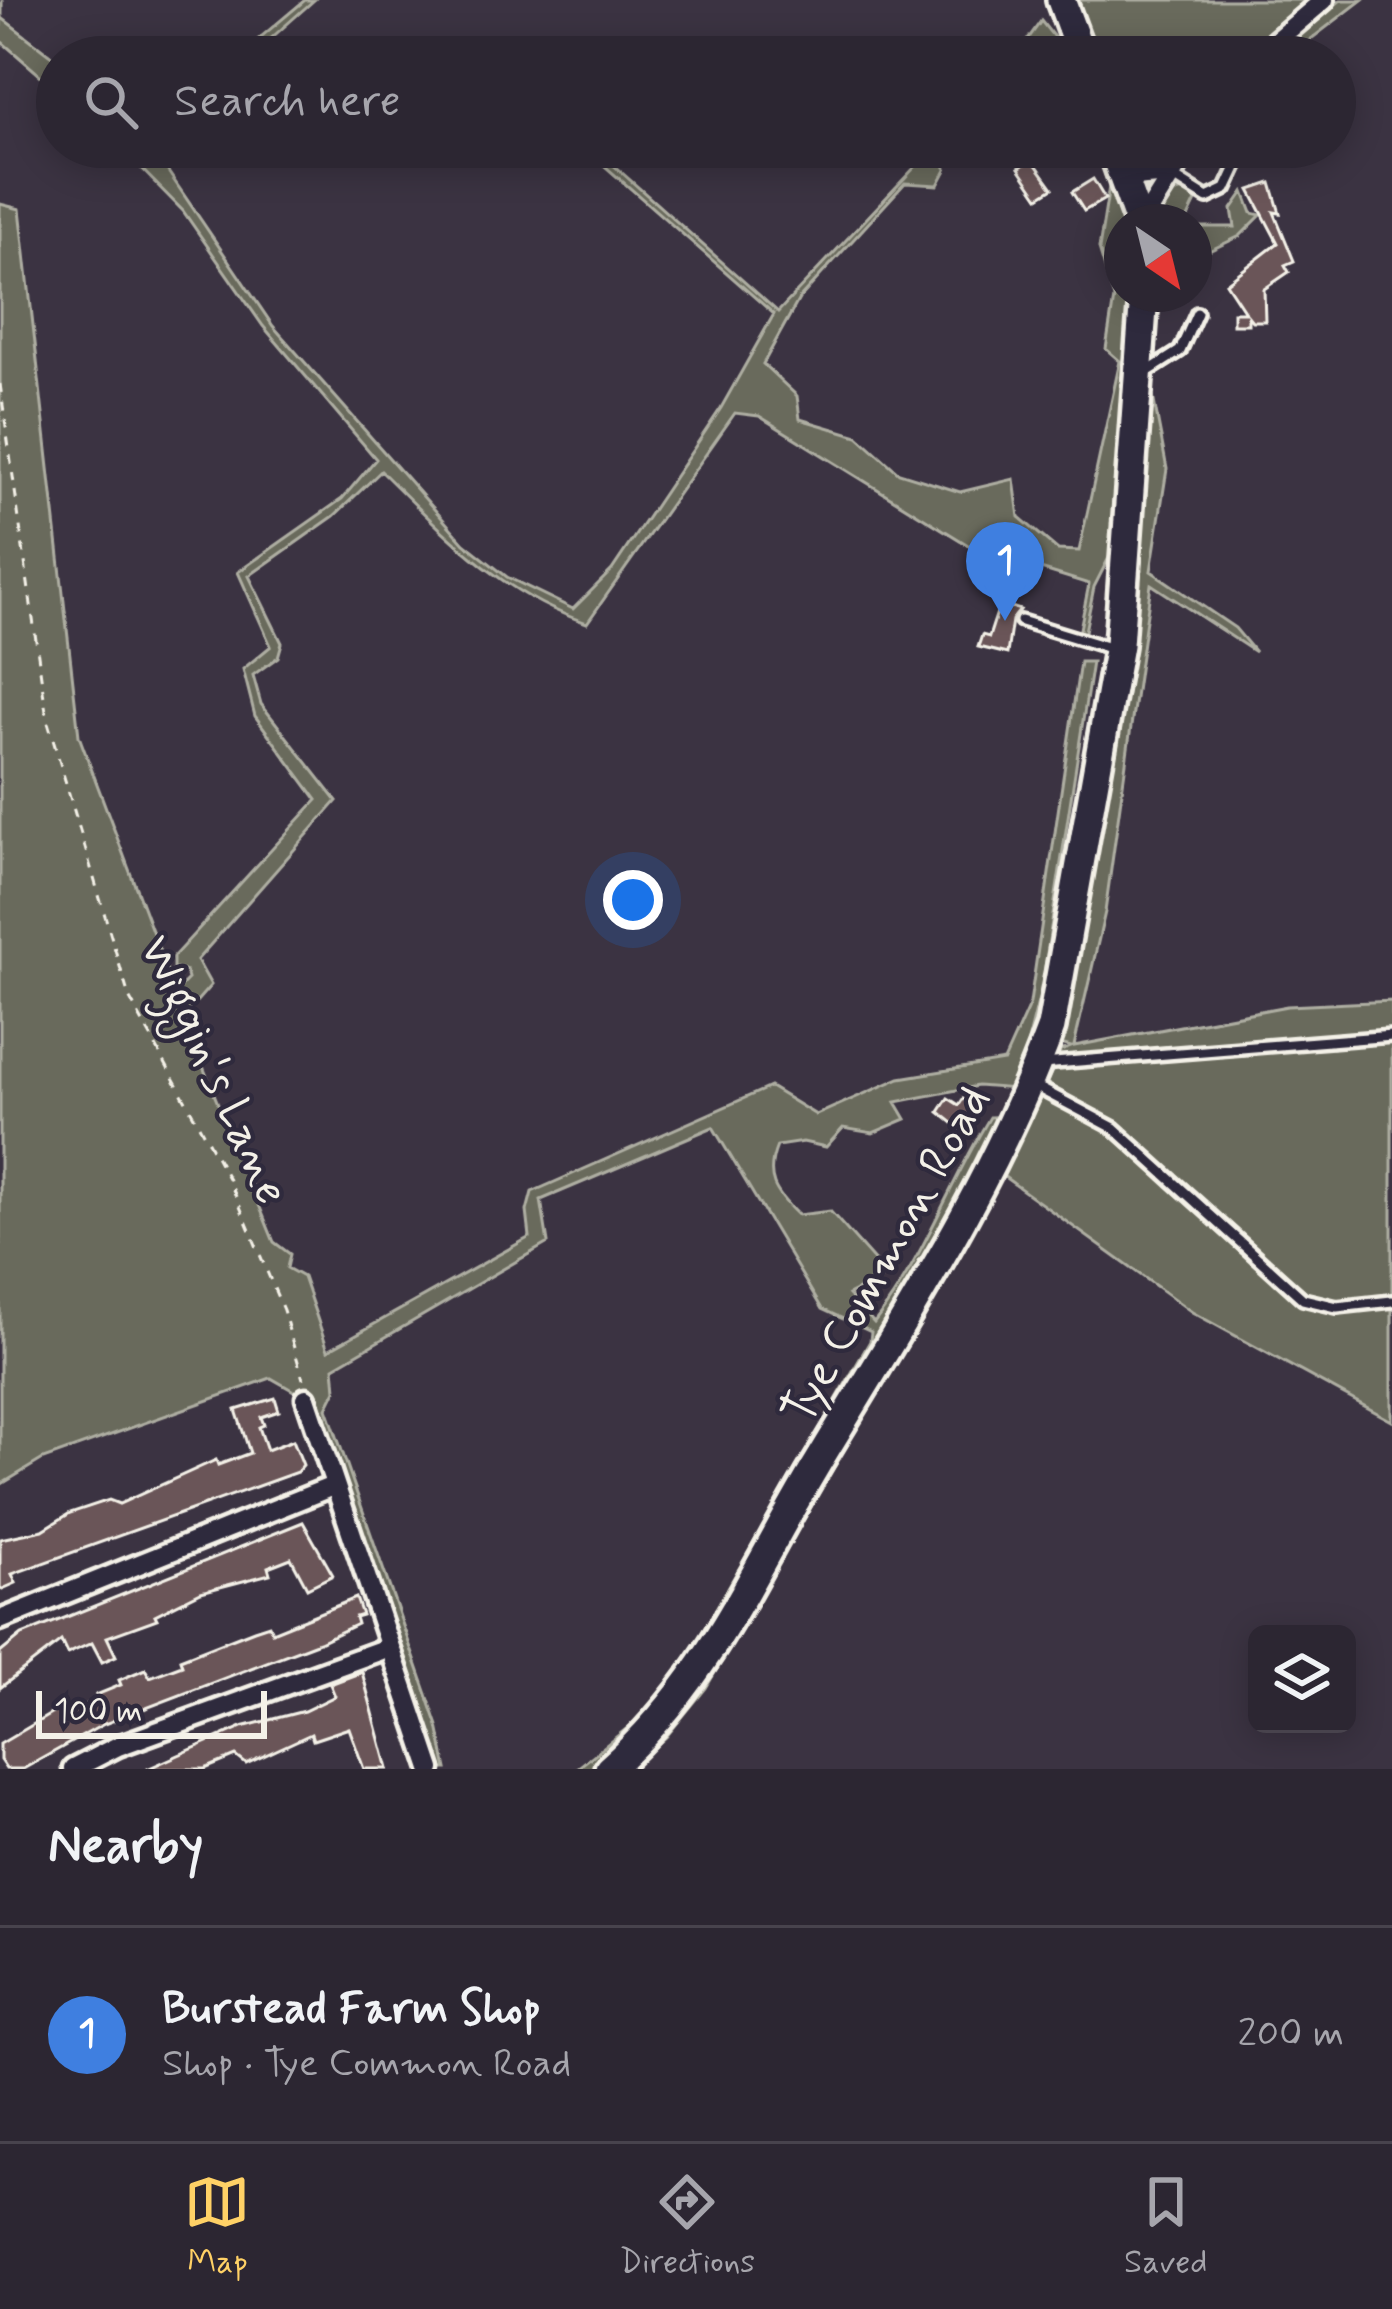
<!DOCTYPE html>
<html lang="en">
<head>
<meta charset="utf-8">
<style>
	:root { --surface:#2c2632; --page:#342e3a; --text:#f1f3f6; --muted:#a6a5ac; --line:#48434d; --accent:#ffd166 }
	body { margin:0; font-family:Mynerve,sans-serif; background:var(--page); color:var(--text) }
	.controls { position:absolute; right:36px; bottom:36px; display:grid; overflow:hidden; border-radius:18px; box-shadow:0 6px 30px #0003 }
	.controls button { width:108px; height:108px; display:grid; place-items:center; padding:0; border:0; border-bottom:3px solid var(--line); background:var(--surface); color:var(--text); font:60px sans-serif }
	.compass { position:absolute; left:1104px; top:204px; width:108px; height:108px; border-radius:50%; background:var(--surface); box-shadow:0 6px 30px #0003; rotate:145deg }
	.scale { position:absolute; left:36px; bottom:30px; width:231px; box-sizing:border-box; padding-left:12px; border:6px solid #f4f1e8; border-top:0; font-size:33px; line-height:42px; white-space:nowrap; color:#f4f1e8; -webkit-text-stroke:9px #2f2a3d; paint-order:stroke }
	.you { position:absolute; left:633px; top:900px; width:42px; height:42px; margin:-30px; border:9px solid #fff; border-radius:50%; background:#1a73e8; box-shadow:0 0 0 18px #1a73e833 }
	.badge { display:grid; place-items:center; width:78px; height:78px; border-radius:50%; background:var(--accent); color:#fff; font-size:39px; font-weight:700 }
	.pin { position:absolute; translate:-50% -99px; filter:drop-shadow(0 3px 6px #0008) }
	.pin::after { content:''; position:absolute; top:63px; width:42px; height:36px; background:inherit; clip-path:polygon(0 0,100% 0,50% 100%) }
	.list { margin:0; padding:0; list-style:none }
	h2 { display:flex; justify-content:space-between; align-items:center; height:156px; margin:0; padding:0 48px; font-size:51px }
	h2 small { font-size:39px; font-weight:400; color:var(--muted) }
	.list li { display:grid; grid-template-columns:78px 1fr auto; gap:36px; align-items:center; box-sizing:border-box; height:216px; padding:0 48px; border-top:3px solid var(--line) }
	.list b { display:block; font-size:45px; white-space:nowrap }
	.list p { margin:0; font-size:39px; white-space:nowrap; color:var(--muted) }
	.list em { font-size:39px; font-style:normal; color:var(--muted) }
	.icon { flex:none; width:66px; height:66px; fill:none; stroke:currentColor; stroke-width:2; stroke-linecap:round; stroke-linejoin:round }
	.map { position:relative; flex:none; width:1392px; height:1769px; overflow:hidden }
	.search { position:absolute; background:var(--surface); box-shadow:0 6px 30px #0003; left:36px; right:36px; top:36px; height:132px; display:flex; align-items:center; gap:30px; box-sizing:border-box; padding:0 42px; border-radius:66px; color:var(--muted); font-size:45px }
	.sheet { height:372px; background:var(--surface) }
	nav { display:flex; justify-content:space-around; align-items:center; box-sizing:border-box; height:168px; border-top:3px solid var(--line); background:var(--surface); font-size:33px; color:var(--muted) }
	nav a { display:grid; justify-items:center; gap:6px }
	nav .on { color:var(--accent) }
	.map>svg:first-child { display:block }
</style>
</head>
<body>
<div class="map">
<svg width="1392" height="1769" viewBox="0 0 1392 1769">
	<rect width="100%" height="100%" fill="#3b3342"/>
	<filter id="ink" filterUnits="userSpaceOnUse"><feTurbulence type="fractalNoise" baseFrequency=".00833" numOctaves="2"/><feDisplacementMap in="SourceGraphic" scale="24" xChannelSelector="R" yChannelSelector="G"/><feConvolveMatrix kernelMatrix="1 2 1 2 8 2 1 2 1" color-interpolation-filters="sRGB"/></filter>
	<g filter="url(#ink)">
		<g fill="#696a5c" stroke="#aeaea2" stroke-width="3">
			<path d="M2,0v18l55,42v30l-55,-48 -2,7z"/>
			<path d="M305,0h9l-64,57h-13z"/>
			<path d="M1061,0h263l-67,57h-175z"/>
			<path d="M1341,0h21l-64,49v8h-28z"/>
			<path d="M1041,21l28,35 -54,1z"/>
			<path d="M120,147h55l-13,14 7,12 104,153 191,217 43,34 66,32 39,-39 109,-162 53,-94 -191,-167h10l185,165 156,-165h10l2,23 -8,15 -33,-2 -106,116 -36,65 34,32 3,23 58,17 41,37 61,19 54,-13 5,38 39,33 21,1 41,-190 -14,-12 8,-51 -15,-49 12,-75 28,48h-17v72h22l-22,238 -28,55 -11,54 -5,-2 11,-55 -116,-36 -214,-132 -24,-3 -148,210c-87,-29 -143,-90 -206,-152l-47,45 -85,60 33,67 -4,14 -25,18 8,29 76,97 -140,159 14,25 -28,32 91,225 16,12 -3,14 16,9 25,73 202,-113 -3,-26 5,-19 238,-105 46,28 84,-37 104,-17 26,-58 50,-341h12l-50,324 -26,103 -39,-3 -81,16 10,17 -33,14 -30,-5 -17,19 -23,-5 -26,4c-13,32 -2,47 21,69l32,-4 57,64 -39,20 26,28c50,-64 74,-138 116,-206l25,-1 -10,21 15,1 33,-69v-15l18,-7 -14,-4 38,-175 3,-86 38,-222 17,-164 14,73 -16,102 84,57 20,24 -104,-68 -46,328 -31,134 213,-40 105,-5v420l-200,-109 -189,-136 -297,512 -40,49 -37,32h-20l95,-119 -98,110 -13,9h-17l64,-51 41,-49 189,-328 1,-9 -49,-23 -109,-182 -172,73 7,43 -214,124 2,23 -9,18 111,318 9,43h-16l-125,-371 -35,-20 -228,81 -43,26v-1281l20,5 59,527 96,256 13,-13 -2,-7 -13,-4v-11l144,-157 -62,-84 -12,-47 28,-23 -33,-74 104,-73 34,-40 -113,-133 -80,-115z"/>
			<path d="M1119,147h68l-12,15 -22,10 -28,-9z"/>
			<path d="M1188,189l8,12 -10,21h-32c7,-19 13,-30 34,-33z"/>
			<path d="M1244,192l8,21 9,2 -21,21 -46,22v-31h41l-3,-18z"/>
		</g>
		<g fill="#6a5558" stroke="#f4f1e8" stroke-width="3">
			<path d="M1032,159l21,29 -14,9 -20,-29z"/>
			<path d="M1093,179l12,20 -21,12 -12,-19z"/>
			<path d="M1271,183l9,30 -6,-1 20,49 -9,4 4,7 -25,17 1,32h-13l-4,-5v8h-15v-12h12l-19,-29 52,-40 -28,-53z"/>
			<path d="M1000,603l20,7 -8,10 -5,34 -29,-7 4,-12 7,2z"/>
			<path d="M948,1098l11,7 4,-6 16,10 -15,23 -25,-20z"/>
			<path d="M275,1398l4,13 -18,6 3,8 -5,2 8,23 26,-10 10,25 -6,7 -285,102 4,9 -16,7v-51l43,-9 27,-17 39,-13 10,4 97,-44 2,5 32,-12 -14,-43z"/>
			<path d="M303,1522l30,53 -26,13 -16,-30 -23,9 2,7 -69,18 -46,23 2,4 -50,18 9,19 -14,6 -10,-19 -25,11 -6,-13 -61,47v-35l22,-18z"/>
			<path d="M356,1598l6,17 -7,2 2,7 -38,18 -215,82 -81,45h-17l-6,-9v-16l61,-36 2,7 35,-16 -2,-4 25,-10 -2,-5 26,-11 5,8 32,-12 -2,-6 74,-29 15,-5 3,7z"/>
			<path d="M362,1672l26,97h-24l-15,-41 -36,12 -2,-6 -65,30 -10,-8 -31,13h-58l95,-42 62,-16 31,-15 -5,-12z"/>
		</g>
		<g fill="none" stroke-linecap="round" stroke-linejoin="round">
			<g stroke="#f4f1e8" stroke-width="18">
				<g id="lane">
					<path d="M1169,174l38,24 19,-9 13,-28"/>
					<path d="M1144,374l36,-23 17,-38"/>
					<path d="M1021,621l92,28"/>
					<path d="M1042,1064l350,-28"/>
					<path d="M1035,1086l79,42 189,171 34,8 55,-6"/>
				</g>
			</g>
			<g stroke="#f4f1e8" stroke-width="27">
				<g id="street">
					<path d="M1257,57l67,-57"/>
					<path d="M1123,178l46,-4"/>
					<path d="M1142,222l47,-75"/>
					<path d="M306,1398l125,371"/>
					<path d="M0,1620l333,-134"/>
					<path d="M73,1769l45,-23 269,-98"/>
				</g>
			</g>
			<g stroke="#f4f1e8" stroke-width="36">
				<g id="secondary">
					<path d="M1061,0l21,57"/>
					<path d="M1112,147l27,75"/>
					<path d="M609,1769c99,-87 139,-189 205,-300 86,-144 179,-283 237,-442l68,-382 25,-351"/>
				</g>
			</g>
			<path stroke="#f4f1e8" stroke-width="3" stroke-dasharray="9 9" stroke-linecap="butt" d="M0,384l47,335 82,278 100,183 54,130 20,69"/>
			<use href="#lane" stroke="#2f2a3d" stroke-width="9"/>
			<use href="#street" stroke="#2f2a3d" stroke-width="18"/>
			<use href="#secondary" stroke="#2f2a3d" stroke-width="27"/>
		</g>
	</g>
	<g text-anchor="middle" stroke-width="9" stroke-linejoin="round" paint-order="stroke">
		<g font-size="48" fill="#f4f1e8" stroke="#2f2a3d">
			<text transform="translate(216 1069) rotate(65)" y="17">Wiggin's Lane</text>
			<text transform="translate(884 1254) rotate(-61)" y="17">Tye Common Road</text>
		</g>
	</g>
</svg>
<div class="controls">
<button><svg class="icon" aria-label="layers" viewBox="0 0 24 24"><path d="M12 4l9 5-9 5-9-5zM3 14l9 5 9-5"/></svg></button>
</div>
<svg class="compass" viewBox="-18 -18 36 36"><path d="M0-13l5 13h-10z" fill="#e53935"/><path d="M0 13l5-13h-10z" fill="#a6a5ac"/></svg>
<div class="scale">100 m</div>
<div class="you"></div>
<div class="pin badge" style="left:1005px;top:621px;background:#3f7fe0">1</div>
<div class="search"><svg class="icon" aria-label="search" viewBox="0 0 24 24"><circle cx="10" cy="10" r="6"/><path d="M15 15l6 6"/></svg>Search here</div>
</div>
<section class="sheet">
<h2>Nearby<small></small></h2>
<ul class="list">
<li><span class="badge" style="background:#3f7fe0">1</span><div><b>Burstead Farm Shop</b><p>Shop · Tye Common Road</p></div><em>200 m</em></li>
</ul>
</section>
<nav>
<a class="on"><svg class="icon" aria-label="map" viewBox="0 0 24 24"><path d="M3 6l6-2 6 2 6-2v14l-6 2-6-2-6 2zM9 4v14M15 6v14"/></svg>Map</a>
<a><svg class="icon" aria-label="directions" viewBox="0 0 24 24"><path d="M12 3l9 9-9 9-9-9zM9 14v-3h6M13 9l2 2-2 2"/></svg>Directions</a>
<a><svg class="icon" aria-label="saved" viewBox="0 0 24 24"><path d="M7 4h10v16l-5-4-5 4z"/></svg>Saved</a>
</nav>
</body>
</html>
